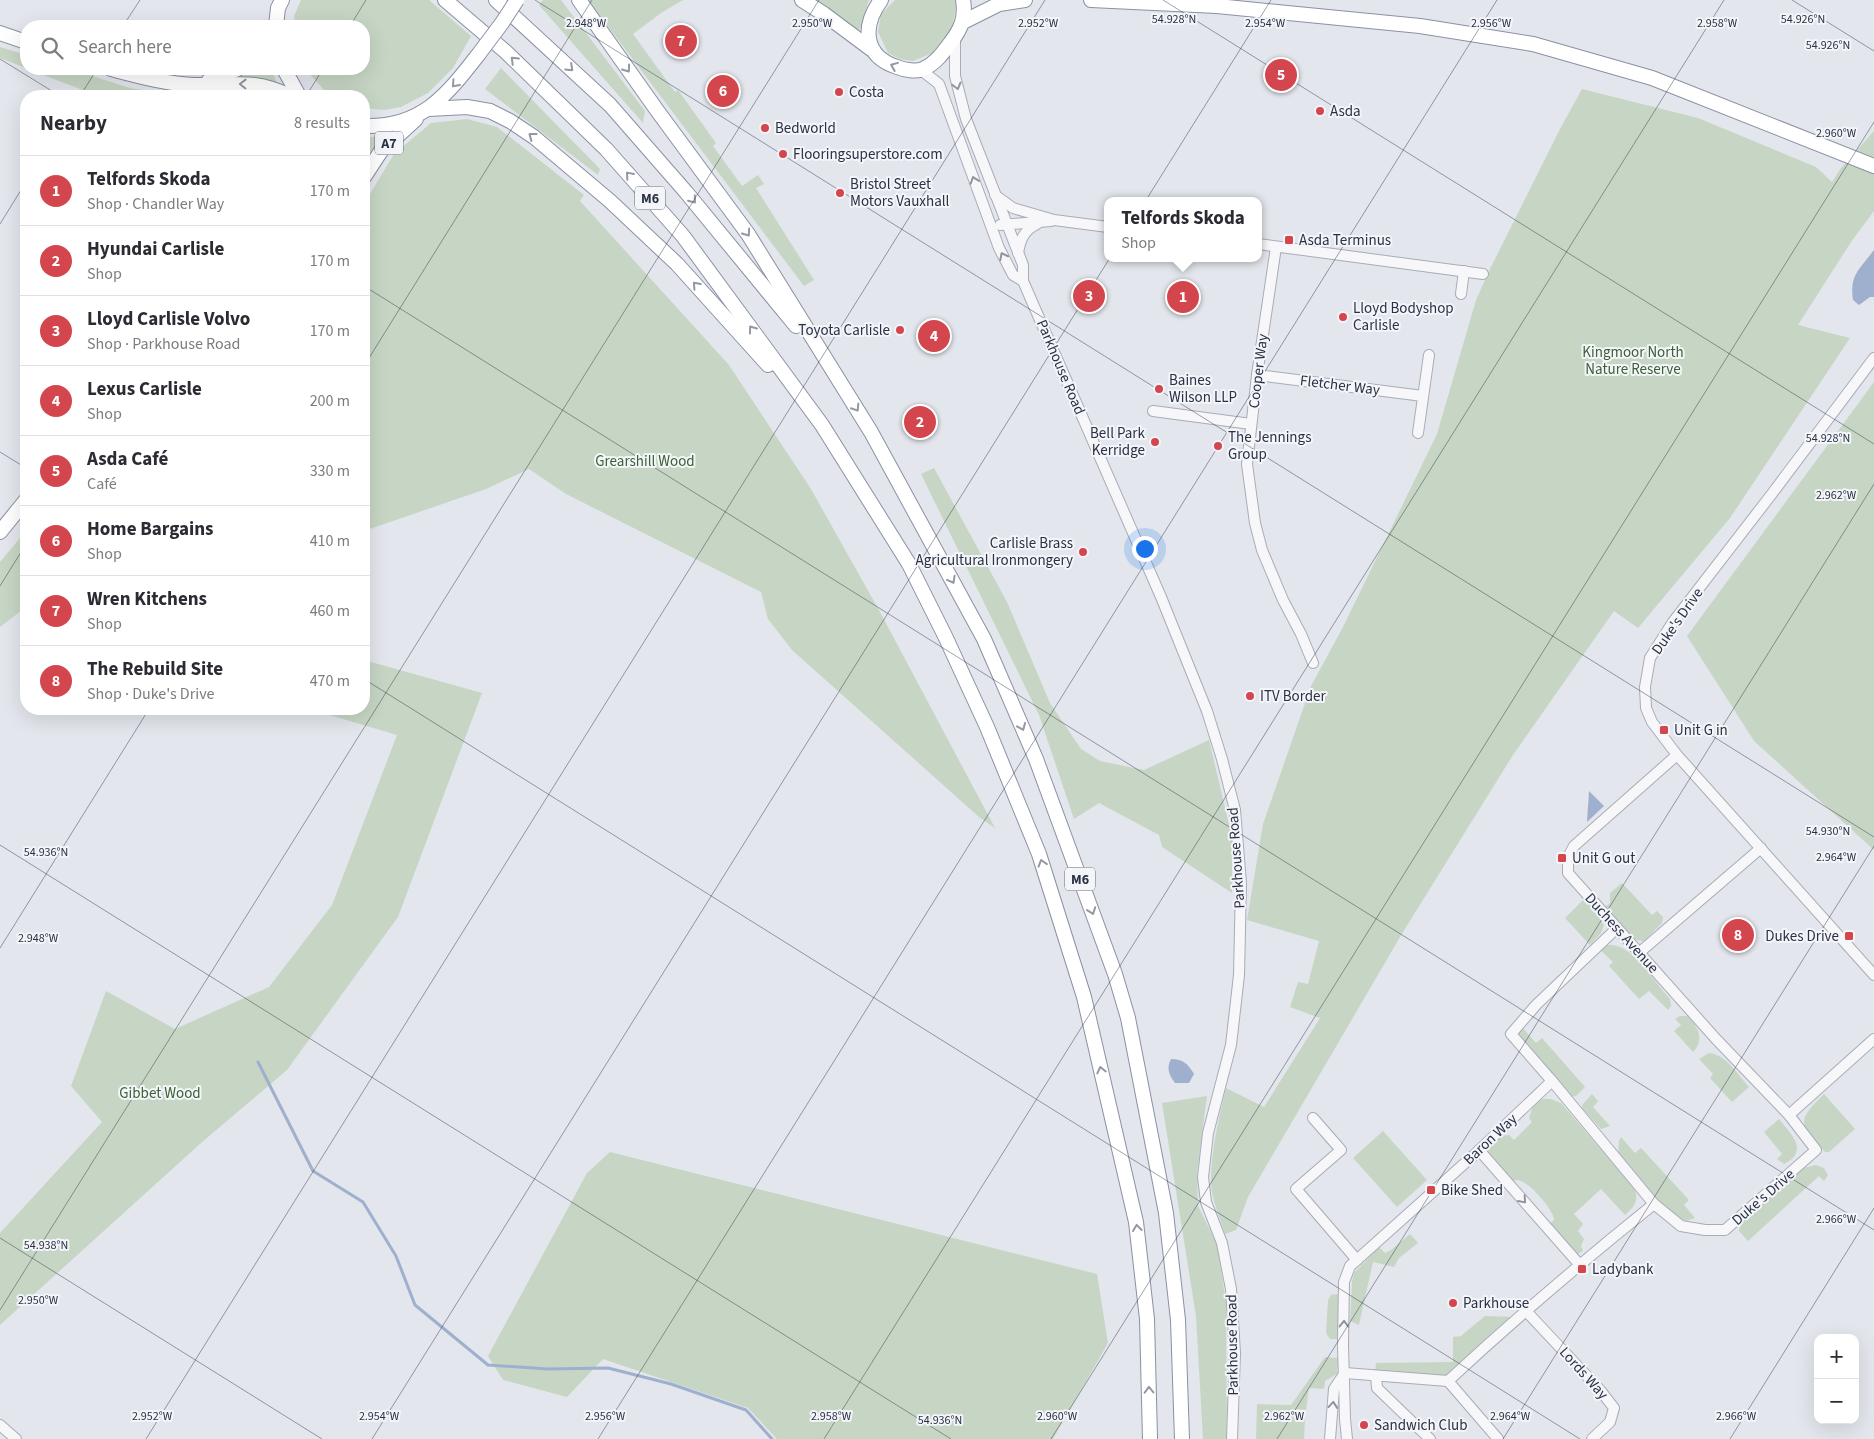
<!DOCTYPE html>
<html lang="en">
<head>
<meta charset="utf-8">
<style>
	:root { --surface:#fff; --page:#f2f2f3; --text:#2b2b33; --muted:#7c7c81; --line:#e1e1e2; --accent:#d4464d }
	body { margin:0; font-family:"Source Sans 3",sans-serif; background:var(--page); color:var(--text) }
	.controls { position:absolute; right:15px; bottom:15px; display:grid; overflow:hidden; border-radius:10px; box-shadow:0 5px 20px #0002 }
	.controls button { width:45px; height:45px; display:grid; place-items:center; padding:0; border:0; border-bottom:1px solid var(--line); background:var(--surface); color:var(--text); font:25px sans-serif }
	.you { position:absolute; left:1144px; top:548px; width:18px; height:18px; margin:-12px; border:4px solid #fff; border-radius:50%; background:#1a73e8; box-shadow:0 0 0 8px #1a73e833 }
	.badge { display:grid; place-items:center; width:32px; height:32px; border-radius:50%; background:var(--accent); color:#fff; font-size:16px; font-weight:700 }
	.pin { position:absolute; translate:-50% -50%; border:2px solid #fff; box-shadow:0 1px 5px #0006 }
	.popup { position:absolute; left:1104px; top:197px; width:158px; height:65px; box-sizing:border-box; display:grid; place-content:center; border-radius:10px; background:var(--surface); filter:drop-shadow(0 1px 4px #0005); font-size:16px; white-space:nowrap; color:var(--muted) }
	.popup b { font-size:19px; color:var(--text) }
	.popup::after { content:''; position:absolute; left:50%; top:100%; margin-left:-10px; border:10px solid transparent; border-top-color:var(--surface) }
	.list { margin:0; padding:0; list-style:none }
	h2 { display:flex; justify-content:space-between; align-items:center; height:65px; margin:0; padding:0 20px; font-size:21px }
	h2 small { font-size:16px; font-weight:400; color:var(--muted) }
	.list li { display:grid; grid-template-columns:32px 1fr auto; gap:15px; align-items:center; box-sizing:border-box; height:70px; padding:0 20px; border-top:1px solid var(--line) }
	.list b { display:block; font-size:19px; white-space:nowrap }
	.list p { margin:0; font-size:16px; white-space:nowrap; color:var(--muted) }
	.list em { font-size:16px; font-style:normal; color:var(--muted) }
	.icon { flex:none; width:28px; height:28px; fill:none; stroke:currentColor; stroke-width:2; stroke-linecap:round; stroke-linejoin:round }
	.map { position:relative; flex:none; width:1874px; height:1439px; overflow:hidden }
	.search { position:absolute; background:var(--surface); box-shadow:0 5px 20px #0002; left:20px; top:20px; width:350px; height:55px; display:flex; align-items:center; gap:12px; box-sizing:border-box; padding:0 18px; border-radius:20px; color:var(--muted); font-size:19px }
	.panel { position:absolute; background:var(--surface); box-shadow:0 5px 20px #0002; left:20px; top:90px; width:350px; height:625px; border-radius:20px }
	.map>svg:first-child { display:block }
</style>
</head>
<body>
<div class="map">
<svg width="1874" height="1439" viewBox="0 0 1874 1439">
	<rect width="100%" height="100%" fill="#e3e6ec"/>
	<g fill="#c7d6c4">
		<path d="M301,0h128l42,36 -18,32 -25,25 -27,14 -17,3 -20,-2v-12h-31l-5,-2 -23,-25h59v-43h-68l-2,-10z"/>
		<path d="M543,0h18l84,111 -2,12 -104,-118z"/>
		<path d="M588,0h95l-22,13 -28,21 42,58 3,-2 38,53 -3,3 29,40 16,-11 6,9 -8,4 58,92 -10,6z"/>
		<path d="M812,0h57c-4,10 -4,25 -11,31z"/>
		<path d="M895,0h60l1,7 -4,21 -17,24 -22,9 -13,-2 -12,-6 -10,-21 3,-18z"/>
		<path d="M0,47l26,8v13l-26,-10z"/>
		<path d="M501,68l99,101 -2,6 -113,-86z"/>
		<path d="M27,69h43l60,19 48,8h-79z"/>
		<path d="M252,69h19l6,14 -10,-3 -26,-2z"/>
		<path d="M1582,89l116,29 118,49 16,15 9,-14 33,-37v80l-23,31 -53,83 52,13 -120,180 -92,110 -24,-17 -101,144 -110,177 -155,265 -12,33 -11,4c-5,-16 -14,-36 -14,-53 0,-31 8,-63 15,-93l38,19 56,-89 -30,-11 8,-25 10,2 11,-43 -72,-21 16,-96 48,-138 32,-59 94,-193 39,-134 14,-31 70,-140z"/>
		<path d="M467,119l30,8 87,68 -4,6 149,164 82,124 69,123 115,216 -16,-11 -187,-167 -24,-31 -7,-27 -195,-98 -37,-25 -43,20 -122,42v-327l30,-50 37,-31z"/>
		<path d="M364,137h18l-18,23z"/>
		<path d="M1874,382v468l-120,-109 -67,-105z"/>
		<path d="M934,468l73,134 43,101 31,46 19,12 44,9 65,-30 23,97v56l-70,-46 -3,-12 -60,-32 -25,16 -35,-104 -118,-241z"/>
		<path d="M26,531v76l-26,20v-65z"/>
		<path d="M364,660l118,33 -84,224 -111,153 -86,73 -201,182v-92l102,-111 -31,-36 35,-95 69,38 94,-42 63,-82 65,-170 -71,-21 -7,-5h45z"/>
		<path d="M1622,883l30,32 5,-4 6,6 -1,6 -18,18c-17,0 -30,-21 -41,-32l7,-6v-10z"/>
		<path d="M1583,900l16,17 5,8 -3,8 -11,12 -25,-27z"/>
		<path d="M1605,945c6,0 13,0 19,4 15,8 34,37 46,50l1,7 -3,4 -19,-19 -10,8 -30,-33 4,-4 -14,-13z"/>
		<path d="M1680,1016h8c10,11 17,24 5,36l-19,-21 7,-6 -6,-6z"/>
		<path d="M1522,1027l14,16 6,-5 43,49 -9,9 -7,1 -52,-60z"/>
		<path d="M1709,1053c18,2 28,21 40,34l-17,15 -22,-24 3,-4 -14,-15z"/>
		<path d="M1592,1094l6,7 -5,6 17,19 -9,3 -19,-21v-3z"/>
		<path d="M1824,1094l31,35 -26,23h-4c-25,-28 -30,-30 -1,-58z"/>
		<path d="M1207,1096l-10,76 1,34 19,38 9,58 1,137h-24l-7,-123 -34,-213z"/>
		<path d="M1542,1099h9l10,4 73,85c6,12 0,19 -9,27l-24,-26 -27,25 9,10 -5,7 6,8 -3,7 2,5 -5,3 -5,-2 -25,-27 6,-5c0,-10 -26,-40 -37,-40 -3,0 -5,2 -8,3l-20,-25 -3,-7 15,-15 8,-1 5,5 18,-18 -3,-4 4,-12z"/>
		<path d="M1779,1119c12,15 31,32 5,45l-7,-5 5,-5 -18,-22z"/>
		<path d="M1383,1131l44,49 -30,27 -44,-49z"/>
		<path d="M1621,1137l14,16 6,-5 48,52 -5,5 11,13 -9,3c-29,-14 -48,-44 -68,-67l1,-13z"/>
		<path d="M610,1152l487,122 11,69 -55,96h-276l-29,-31 -145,-49 -36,38 -64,-17 -15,-24 99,-183z"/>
		<path d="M1816,1165l8,3 4,7 -4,6 -5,-5 -71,65 -9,-10 1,-7 63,-56z"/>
		<path d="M1410,1234l8,9 -19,15 -5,9 -21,-5 -14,63 -9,-4 2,-39 2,-9 25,-26 6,6 6,-3z"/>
		<path d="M1338,1294l4,4 -2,37 -3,4h-7l-4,-6 2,-33 3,-5z"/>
		<path d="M1485,1316l27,1 -67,60 -70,-4 1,-10 77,-1v-25l8,-1z"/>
		<path d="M1325,1357l13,1 -1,16 -12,7 -1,8 -15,-1 -3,22 -10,-1 -1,9 10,1 -1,20h-48l1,-35 34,1z"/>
	</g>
	<g fill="#9eb0cd">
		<path d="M1874,250v47h-4l-11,8 -6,-5c-4,-25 7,-31 21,-50z"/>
		<path d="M1589,791l15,15 -17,16z"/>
		<path d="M1171,1059c12,0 17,5 23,15l-5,9h-14c-6,-8 -9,-15 -4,-24z"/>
	</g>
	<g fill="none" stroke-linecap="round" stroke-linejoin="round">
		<path stroke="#9eb0cd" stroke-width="3" d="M258,1062l55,109 50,31 33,54 19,49 73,60 60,4 60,-1 63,16 75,26 26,29"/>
		<g stroke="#a8acb7" stroke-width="12">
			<g id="minor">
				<path d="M955,38v38l11,43 57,146v16l138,316 46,114 15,48 13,51 6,73 -2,92 -8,70 -23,88 -5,44 3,25 16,41 9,46 4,64 -3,86"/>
				<path d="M921,70l18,14 60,164 14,27 10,6"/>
				<path d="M995,195l18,13 41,12 54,7"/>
				<path d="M1000,225l51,-4"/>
				<path d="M1258,244l225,30"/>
				<path d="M1276,247l-19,128 -10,89 8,59 7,27 21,50 18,34 12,29"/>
				<path d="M1018,253c2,-13 6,-23 19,-29"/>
				<path d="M1461,294l3,-23"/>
				<path d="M1874,358l-103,137 -98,127 -23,36 -5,29 1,21 6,14 25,33 197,220"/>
				<path d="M1257,375l166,21"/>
				<path d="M1153,411l98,13"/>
				<path d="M1418,433l11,-78"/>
				<path d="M1677,755l-103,91 -6,11v16l148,166 73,76"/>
				<path d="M1640,952l121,-104"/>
				<path d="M1552,1081l102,123 27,22 24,4h20l91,-80 -27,-35 85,-76"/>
				<path d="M1313,1118l28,32 -45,39 61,71"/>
				<path d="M1479,1150l100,114"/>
				<path d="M1526,1311l74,79 14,18 -4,14 -18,17"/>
				<path d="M1345,1373l103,8c67,-62 135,-120 206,-177"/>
				<path d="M1376,1376l1,12 53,51"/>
				<path d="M1448,1381l50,58"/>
				<path d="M0,1425l16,14"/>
				<path d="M1330,1439l4,-50 10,-15"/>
				<path d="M1347,1439l-2,-20 -2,-74 1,-63 6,-16 124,-111 78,-74 -41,-47 25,-29 81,-77"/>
			</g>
		</g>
		<g stroke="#8a91a3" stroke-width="16">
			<g id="highway">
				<path d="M445,0l61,52 100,97 77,87 139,189 87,139 36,72 42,91 52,127 45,143 52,225 11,97 3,120"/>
				<path d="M496,0l114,105 76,87 110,134"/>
				<path d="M579,0l77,109 92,125 123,198 113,207 52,120 79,215 13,44 38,195 12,107 4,119"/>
				<path d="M802,0l22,14 47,35"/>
				<path d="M881,0c-19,26 -18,56 16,67 7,3 20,5 26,2 13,-6 20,-16 28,-27 10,-13 15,-25 12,-42"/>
				<path d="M1091,0l126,6 203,20 113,18 119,34 222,88"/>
				<path d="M963,22l36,-18 26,-4"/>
				<path d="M276,26l2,-18 4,-8"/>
				<path d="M0,33l26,9"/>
				<path d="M111,69c27,7 56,15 84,16 39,1 57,-7 95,11"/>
				<path d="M284,69l15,27"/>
				<path d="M209,80l29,-11"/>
				<path d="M428,109l39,-2 23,4 20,10 24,16 76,64 67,63 91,101"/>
				<path d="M364,126c57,2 82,-30 114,-71"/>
				<path d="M364,177l17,-26 35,-32"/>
				<path d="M0,532l26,-32"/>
			</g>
		</g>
		<use href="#minor" stroke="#f7f7fa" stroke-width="10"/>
		<use href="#highway" stroke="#fff" stroke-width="14"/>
		<g stroke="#8a91a3" stroke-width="16" stroke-linecap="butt">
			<path id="highway-bridge" d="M478,55l24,-32 15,-23"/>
		</g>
		<use href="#highway-bridge" stroke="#fff" stroke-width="14"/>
	</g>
	<defs><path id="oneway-chevron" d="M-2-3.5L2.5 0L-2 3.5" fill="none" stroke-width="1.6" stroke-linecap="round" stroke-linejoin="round" transform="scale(1.25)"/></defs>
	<g stroke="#9498a2">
		<use href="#oneway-chevron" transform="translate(514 60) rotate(-136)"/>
		<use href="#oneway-chevron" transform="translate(894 66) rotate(-158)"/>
		<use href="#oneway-chevron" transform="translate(570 68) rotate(43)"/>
		<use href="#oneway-chevron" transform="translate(627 69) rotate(54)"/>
		<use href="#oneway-chevron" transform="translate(243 84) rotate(-179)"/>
		<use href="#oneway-chevron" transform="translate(455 84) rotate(132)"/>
		<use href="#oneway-chevron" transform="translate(532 136) rotate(-143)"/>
		<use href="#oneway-chevron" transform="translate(629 175) rotate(-131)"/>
		<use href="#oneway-chevron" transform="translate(693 200) rotate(51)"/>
		<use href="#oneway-chevron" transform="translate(747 233) rotate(55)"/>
		<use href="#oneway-chevron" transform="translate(696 285) rotate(-132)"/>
		<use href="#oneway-chevron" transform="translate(752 329) rotate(-126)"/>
		<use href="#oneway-chevron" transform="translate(856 408) rotate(57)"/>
		<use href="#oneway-chevron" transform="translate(952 580) rotate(61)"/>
		<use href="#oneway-chevron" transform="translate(1022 727) rotate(67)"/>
		<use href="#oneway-chevron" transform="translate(1042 863) rotate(-107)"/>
		<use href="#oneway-chevron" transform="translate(1092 911) rotate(70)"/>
		<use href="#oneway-chevron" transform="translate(1101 1070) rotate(-103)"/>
		<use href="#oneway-chevron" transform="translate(1137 1228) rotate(-97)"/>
		<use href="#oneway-chevron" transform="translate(1149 1390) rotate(-91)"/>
	</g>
	<g stroke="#9094a0">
		<use href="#oneway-chevron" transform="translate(957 86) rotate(75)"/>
		<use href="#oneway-chevron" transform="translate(974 180) rotate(-109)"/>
		<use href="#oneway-chevron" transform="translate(1003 256) rotate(-117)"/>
		<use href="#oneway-chevron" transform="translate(1523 1200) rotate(49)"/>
		<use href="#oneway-chevron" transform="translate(1344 1324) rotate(-89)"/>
		<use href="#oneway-chevron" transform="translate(1333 1405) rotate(-85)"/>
	</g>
	<path fill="none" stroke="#2a3145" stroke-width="1" stroke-opacity="0.45" d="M535,0l1339,837M1163,0l711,444M1792,0l82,51M123,26l17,-26M350,26l16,-26M0,59l60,37M80,96l17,-27M306,96l17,-27M0,224l26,-42M364,286l1510,944M364,366l228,-366M0,452l26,16M0,586l26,-42M364,679l1216,760M0,845l951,594M0,948l149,-239M0,1238l322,201M0,1310l819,-1310M146,1439l899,-1439M372,1439l899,-1439M598,1439l899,-1439M824,1439l900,-1439M1051,1439l823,-1317M1277,1439l597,-955M1503,1439l371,-593M1730,1439l144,-231"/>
	<g fill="#d4464d" stroke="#f4f5f9" stroke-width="2">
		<circle cx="839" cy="92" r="5"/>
		<circle cx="1320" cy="111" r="5"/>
		<circle cx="765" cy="128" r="5"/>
		<circle cx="783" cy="154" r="5"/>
		<circle cx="840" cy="193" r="5"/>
		<rect x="1284" y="235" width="10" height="10" rx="2.5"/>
		<circle cx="1343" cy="317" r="5"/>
		<circle cx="900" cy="330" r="5"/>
		<circle cx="1159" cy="389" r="5"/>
		<circle cx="1155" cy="442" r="5"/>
		<circle cx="1218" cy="446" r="5"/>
		<circle cx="1083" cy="552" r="5"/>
		<circle cx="1250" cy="696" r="5"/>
		<rect x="1659" y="725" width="10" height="10" rx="2.5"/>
		<rect x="1557" y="853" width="10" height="10" rx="2.5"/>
		<rect x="1844" y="931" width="10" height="10" rx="2.5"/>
		<rect x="1426" y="1185" width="10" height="10" rx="2.5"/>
		<rect x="1577" y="1264" width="10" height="10" rx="2.5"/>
		<circle cx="1453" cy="1303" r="5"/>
		<circle cx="1364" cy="1425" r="5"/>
	</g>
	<g text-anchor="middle" stroke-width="4" stroke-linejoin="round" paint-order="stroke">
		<g fill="#f4f5f9" stroke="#676c7b" stroke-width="1">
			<rect x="375" y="131.5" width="28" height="23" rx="4"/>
			<rect x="635" y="186.5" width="30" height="23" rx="4"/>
			<rect x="1065" y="867.5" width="30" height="23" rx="4"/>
		</g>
		<g font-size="14" font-weight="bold" fill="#2a3145">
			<text x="389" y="148">A7</text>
			<text x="650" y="203">M6</text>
			<text x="1080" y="884">M6</text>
		</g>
		<g font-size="15" fill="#2a3145" stroke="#f4f5f9" text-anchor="start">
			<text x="849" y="97">Costa</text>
			<text x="1330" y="116">Asda</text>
			<text x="775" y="133">Bedworld</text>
			<text x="793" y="159">Flooringsuperstore.com</text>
			<text x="850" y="189">Bristol Street<tspan x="850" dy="17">Motors Vauxhall</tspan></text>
			<text x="1299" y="245">Asda Terminus</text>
			<text x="1353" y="313">Lloyd Bodyshop<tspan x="1353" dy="17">Carlisle</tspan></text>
			<text x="890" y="335" text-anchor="end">Toyota Carlisle</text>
			<text x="1169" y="385">Baines<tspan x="1169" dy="17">Wilson LLP</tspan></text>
			<text x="1145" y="438" text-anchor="end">Bell Park<tspan x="1145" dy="17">Kerridge</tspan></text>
			<text x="1228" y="442">The Jennings<tspan x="1228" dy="17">Group</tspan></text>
			<text x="1073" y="548" text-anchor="end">Carlisle Brass<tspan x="1073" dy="17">Agricultural Ironmongery</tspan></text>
			<text x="1260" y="701">ITV Border</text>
			<text x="1674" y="735">Unit G in</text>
			<text x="1572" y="863">Unit G out</text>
			<text x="1839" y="941" text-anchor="end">Dukes Drive</text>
			<text x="1441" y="1195">Bike Shed</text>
			<text x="1592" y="1274">Ladybank</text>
			<text x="1463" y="1308">Parkhouse</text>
			<text x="1374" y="1430">Sandwich Club</text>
		</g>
		<g font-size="15" fill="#3b6137" stroke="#f4f5f9">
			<text x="1633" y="357">Kingmoor North<tspan x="1633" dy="17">Nature Reserve</tspan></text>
			<text x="645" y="466">Grearshill Wood</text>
			<text x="160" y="1098">Gibbet Wood</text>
		</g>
		<g font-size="15" fill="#2a3145" stroke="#f4f5f9">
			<text transform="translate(1061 367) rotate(67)" y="5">Parkhouse Road</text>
			<text transform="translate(1258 371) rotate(-83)" y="5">Cooper Way</text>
			<text transform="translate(1340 385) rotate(7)" y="5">Fletcher Way</text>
			<text transform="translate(1677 621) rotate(-55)" y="5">Duke's Drive</text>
			<text transform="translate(1236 858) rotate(-94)" y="5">Parkhouse Road</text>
			<text transform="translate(1622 933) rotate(48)" y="5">Duchess Avenue</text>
			<text transform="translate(1490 1139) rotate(-43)" y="5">Baron Way</text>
			<text transform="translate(1763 1197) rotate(-41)" y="5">Duke's Drive</text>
			<text transform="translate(1232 1345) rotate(-91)" y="5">Parkhouse Road</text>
			<text transform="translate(1584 1373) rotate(48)" y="5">Lords Way</text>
		</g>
	</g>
	<g font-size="12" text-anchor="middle" fill="#2a3145" stroke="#f4f5f9" stroke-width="4" stroke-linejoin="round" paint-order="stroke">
		<text x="1174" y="23">54.928°N</text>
		<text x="1803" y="23">54.926°N</text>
		<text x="586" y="27">2.948°W</text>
		<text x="812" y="27">2.950°W</text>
		<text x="1038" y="27">2.952°W</text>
		<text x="1265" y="27">2.954°W</text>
		<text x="1491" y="27">2.956°W</text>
		<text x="1717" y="27">2.958°W</text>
		<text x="1828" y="49">54.926°N</text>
		<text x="1836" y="137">2.960°W</text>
		<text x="1828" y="442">54.928°N</text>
		<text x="1836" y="499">2.962°W</text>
		<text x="1828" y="835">54.930°N</text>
		<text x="46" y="856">54.936°N</text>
		<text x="1836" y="861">2.964°W</text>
		<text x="38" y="942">2.948°W</text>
		<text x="1836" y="1223">2.966°W</text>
		<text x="46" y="1249">54.938°N</text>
		<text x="38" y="1304">2.950°W</text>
		<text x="152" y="1420">2.952°W</text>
		<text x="379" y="1420">2.954°W</text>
		<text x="605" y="1420">2.956°W</text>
		<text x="831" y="1420">2.958°W</text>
		<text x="1057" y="1420">2.960°W</text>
		<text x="1284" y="1420">2.962°W</text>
		<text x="1510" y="1420">2.964°W</text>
		<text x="1736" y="1420">2.966°W</text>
		<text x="940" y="1424">54.936°N</text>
	</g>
</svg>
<div class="controls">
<button>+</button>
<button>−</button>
</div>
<div class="you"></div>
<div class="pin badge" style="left:1183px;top:297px">1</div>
<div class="popup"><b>Telfords Skoda</b>Shop</div>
<div class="pin badge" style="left:920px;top:422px">2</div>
<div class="pin badge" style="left:1089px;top:296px">3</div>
<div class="pin badge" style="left:934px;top:336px">4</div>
<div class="pin badge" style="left:1281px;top:75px">5</div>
<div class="pin badge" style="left:723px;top:91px">6</div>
<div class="pin badge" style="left:681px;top:41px">7</div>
<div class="pin badge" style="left:1738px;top:935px">8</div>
<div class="search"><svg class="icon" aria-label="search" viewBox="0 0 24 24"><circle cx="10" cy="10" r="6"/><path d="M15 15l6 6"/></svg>Search here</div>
<section class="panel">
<h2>Nearby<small>8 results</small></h2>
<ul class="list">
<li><span class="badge">1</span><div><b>Telfords Skoda</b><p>Shop · Chandler Way</p></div><em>170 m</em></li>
<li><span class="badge">2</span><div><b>Hyundai Carlisle</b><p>Shop</p></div><em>170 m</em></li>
<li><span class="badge">3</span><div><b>Lloyd Carlisle Volvo</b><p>Shop · Parkhouse Road</p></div><em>170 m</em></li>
<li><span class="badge">4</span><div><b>Lexus Carlisle</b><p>Shop</p></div><em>200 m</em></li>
<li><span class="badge">5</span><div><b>Asda Café</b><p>Café</p></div><em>330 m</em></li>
<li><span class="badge">6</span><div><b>Home Bargains</b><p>Shop</p></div><em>410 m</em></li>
<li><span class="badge">7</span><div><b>Wren Kitchens</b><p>Shop</p></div><em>460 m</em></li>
<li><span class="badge">8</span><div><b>The Rebuild Site</b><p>Shop · Duke's Drive</p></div><em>470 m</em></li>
</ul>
</section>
</div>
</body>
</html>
